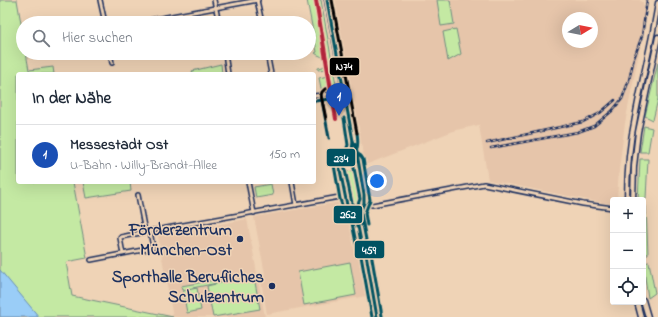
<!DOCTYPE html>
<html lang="de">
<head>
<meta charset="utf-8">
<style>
	:root { --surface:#fff; --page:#f6f6f7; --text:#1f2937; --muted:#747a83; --line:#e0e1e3; --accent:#7c3aed }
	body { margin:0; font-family:"Indie Flower",sans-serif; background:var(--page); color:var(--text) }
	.controls { position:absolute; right:12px; bottom:12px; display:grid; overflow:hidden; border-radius:4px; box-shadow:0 4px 16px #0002 }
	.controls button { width:36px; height:36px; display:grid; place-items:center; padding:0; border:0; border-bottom:1px solid var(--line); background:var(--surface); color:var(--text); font:20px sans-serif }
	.compass { position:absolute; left:562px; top:12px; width:36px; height:36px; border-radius:50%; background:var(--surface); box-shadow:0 4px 16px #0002; rotate:80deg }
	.you { position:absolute; left:377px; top:181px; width:14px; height:14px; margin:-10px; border:3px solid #fff; border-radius:50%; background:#1a73e8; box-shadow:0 0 0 6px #1a73e833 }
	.badge { display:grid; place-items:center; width:26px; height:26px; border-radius:50%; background:var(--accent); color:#fff; font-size:13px; font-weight:700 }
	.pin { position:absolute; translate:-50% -33px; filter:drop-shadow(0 1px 2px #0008) }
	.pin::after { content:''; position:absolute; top:21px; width:14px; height:12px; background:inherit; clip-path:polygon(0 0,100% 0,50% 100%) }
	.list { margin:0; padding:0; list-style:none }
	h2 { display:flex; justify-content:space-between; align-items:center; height:52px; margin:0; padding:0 16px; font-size:17px }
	h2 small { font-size:13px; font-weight:400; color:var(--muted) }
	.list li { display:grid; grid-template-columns:26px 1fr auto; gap:12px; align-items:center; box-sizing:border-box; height:60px; padding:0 16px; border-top:1px solid var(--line) }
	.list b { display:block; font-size:15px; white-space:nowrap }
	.list p { margin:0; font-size:13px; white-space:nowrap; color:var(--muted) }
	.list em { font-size:13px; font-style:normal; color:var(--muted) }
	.icon { flex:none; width:22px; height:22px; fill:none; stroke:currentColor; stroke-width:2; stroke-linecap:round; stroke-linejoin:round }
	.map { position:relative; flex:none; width:658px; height:317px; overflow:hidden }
	.search { position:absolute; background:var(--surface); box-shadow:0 4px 16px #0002; left:16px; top:16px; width:300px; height:44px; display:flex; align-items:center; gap:10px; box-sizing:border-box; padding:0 14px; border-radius:22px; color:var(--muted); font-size:15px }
	.panel { position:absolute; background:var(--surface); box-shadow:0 4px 16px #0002; left:16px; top:72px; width:300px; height:112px; border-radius:4px }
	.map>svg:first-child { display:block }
</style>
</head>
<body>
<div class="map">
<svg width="658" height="317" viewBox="0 0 658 317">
	<rect width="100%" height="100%" fill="#efd3b6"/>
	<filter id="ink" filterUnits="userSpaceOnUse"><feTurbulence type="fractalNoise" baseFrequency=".025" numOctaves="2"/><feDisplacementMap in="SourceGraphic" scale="8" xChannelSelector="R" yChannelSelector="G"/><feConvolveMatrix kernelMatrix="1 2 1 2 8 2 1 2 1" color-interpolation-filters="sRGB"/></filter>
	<g filter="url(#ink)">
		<g fill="#e6c5aa" fill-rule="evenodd">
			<path d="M335,0h305l1,2h2l3,16 -21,105 -6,46 -2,31h-4v5l-125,-25 -9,-55 -23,5 -91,35zM568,18h24v24h-24z"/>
			<path d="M340,202l2,7 8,8 1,2 15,77 -99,18 -7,-39 5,-1 -11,-57z"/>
			<path d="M247,219l18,98h-92l-15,-81z"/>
		</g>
		<g fill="#c4e9a3" stroke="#708c80">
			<path d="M0,0h17l6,35v18h3l3,17 24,-3 1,7h-36v108h55l14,76 -21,4 6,34 101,21h-173z"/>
			<path d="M307,0h14l16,90 -15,3 -3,-15 9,-2 -1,-7 -9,1v-2l5,-1c8,-10 -4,-10 -8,-14l2,-1z"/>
			<path d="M437,0h13l4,24 -13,2z"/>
			<path d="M456,29l5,25 -13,7 -5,-29z"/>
			<path d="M658,63v36l-5,21 -8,-4z"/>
			<path d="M221,64l1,10h-29l-1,-3z"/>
			<path d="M644,126l8,2 -4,24h-8z"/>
			<path d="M640,159h8l-2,39 -8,2z"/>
			<path d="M356,164l6,35 -1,4 -6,4 -4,-2 -3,-5 -6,-33 3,4c6,2 10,-1 11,-7z"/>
			<path d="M83,182h47l1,9 -45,7z"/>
			<path d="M271,184l2,11 -17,3 -2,-11z"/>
			<path d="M646,206l2,48 -5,1v-47z"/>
			<path d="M350,262l6,33 -52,10 -6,-33z"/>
			<path d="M649,262l6,31 -7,5 -5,-35z"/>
			<path d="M233,277l1,4 20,-4 6,32 -47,8 -6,-31 21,-5 -46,9 -1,-4z"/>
			<path d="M197,288l4,22 -14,3 -4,-22z"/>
		</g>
		<path fill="#9acdf7" stroke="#678eba" d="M0,270l39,47h-39z"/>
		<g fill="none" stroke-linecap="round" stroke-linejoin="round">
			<g stroke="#1b2f5e" stroke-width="6">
				<g id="minor">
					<path d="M100,0l5,23"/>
					<path d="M214,0l5,23"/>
					<path d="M257,0l5,23"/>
					<path d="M134,23l124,-23"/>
					<path d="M110,53l2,10"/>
					<path d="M225,53l3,21"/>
					<path d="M267,53l4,21"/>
					<path d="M314,96l30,-4"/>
					<path d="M248,182l6,31"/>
					<path d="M292,182l4,23"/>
					<path d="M138,195l7,37"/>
					<path d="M364,203l8,2 112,-21 99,20 30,4"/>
					<path d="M150,231l195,-35"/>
					<path d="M91,260l62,-12 -3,-17 -29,6 -1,1 3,16"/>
				</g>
			</g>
			<g stroke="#1b2f5e" stroke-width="7">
				<g id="secondary">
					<path d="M327,0l37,195c1,8 -4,12 -4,18 0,14 7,27 6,41l11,63"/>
					<path d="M353,143c-1,12 -3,9 -12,15l-2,7 6,33 2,7 9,11 6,31 4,7"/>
					<path d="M627,200c0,-28 2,-55 8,-82 7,-39 17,-76 23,-115"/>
					<path d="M633,200l1,-34 4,-34 20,-95"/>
					<path d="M643,300l5,17"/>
					<path d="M637,302l4,15"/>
				</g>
			</g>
			<use href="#minor" stroke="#efd3b6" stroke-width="3"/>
			<use href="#secondary" stroke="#efd3b6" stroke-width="4"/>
			<g stroke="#1b2f5e" stroke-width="2.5">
				<g id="rail">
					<path d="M487,143l96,-21 17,-9 15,-13"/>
					<path d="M491,148l87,-16 16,-6 18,-15 10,-12 7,-19 5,-22 8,-22 5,-36"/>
				</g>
			</g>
			<use href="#rail" stroke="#efd3b6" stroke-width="1" stroke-dasharray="3" stroke-linecap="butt"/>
			<g stroke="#efd3b6" stroke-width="6">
				<g id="bus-1">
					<path d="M327,0l26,141 -1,10 -11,7 -2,7 8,40 9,11 6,31 4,7 11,63"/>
					<path d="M353,141l3,6 8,48v8l-4,9 2,13"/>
				</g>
			</g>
			<g stroke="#efd3b6" stroke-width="6">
				<g id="bus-2">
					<path d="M344,118l4,27 -2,5 -9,5 -3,10 6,34 3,9 8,10 6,30 4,8 11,61"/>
					<path d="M346,158l7,5 7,36 -5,13 2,15"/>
				</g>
			</g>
			<g stroke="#efd3b6" stroke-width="6">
				<g id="bus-3">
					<path d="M357,133c2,13 1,23 -12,28l-1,4 8,38 9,11 6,31 4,8 11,63"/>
					<path d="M352,150l9,6 2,3 7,41 -5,13 2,12"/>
				</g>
			</g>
			<g stroke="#efd3b6" stroke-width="6">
				<g id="bus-4">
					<path d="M321,95l8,43"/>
					<path d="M315,101l30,-4"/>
				</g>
			</g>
			<g stroke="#efd3b6" stroke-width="6">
				<g id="bus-5">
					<path d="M332,0l25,133"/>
					<path d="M326,119l-5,-24 1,-3 3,-3 18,-2"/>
				</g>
			</g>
			<use href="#bus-1" stroke="#005262" stroke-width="3"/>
			<use href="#bus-2" stroke="#005262" stroke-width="3"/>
			<use href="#bus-3" stroke="#005262" stroke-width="3"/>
			<use href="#bus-4" stroke="#00465a" stroke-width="3"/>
			<use href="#bus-5" stroke="#000" stroke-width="3"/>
			<g stroke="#efd3b6" stroke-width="7">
				<path id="metro-1" d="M316,0l20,119"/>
			</g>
			<use href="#metro-1" stroke="#b4283c" stroke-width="4"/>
		</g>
	</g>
	<g fill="#1b2f5e" stroke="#efd3b6" stroke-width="1.5">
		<circle cx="240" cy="239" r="4"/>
		<circle cx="272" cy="286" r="4"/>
	</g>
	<g text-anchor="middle" stroke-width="3" stroke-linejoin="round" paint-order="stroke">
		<g font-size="17" font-weight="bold" fill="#1b2f5e" stroke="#efd3b6" text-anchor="end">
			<text x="232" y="235">Förderzentrum<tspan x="232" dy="20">München-Ost</tspan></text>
			<text x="264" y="282">Sporthalle Berufliches<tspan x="264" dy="20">Schulzentrum</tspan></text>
		</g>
	</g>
	<g stroke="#efd3b6" stroke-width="1.5">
		<rect x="329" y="57" width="31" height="19" rx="4" fill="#000"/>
		<rect x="326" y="148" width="30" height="19" rx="4" fill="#005262"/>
		<rect x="333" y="205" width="30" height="19" rx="4" fill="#005262"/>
		<rect x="354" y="240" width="31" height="19" rx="4" fill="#005262"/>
	</g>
	<g font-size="11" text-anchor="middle" font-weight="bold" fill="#fff">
		<text x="344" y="70">N74</text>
		<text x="341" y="162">234</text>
		<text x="348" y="218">262</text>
		<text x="369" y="254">459</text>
	</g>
</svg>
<div class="controls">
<button>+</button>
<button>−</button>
<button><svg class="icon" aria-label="locate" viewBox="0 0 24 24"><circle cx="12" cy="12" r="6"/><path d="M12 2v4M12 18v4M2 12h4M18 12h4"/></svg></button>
</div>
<svg class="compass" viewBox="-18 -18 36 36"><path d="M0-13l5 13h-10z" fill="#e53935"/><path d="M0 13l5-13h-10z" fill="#747a83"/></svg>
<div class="you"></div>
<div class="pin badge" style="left:339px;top:116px;background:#1a4fb4">1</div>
<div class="search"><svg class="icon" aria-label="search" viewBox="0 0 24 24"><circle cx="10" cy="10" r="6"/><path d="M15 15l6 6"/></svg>Hier suchen</div>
<section class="panel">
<h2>In der Nähe<small></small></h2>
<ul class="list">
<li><span class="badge" style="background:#1a4fb4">1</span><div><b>Messestadt Ost</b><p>U-Bahn · Willy-Brandt-Allee</p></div><em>150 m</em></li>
</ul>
</section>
</div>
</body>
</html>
